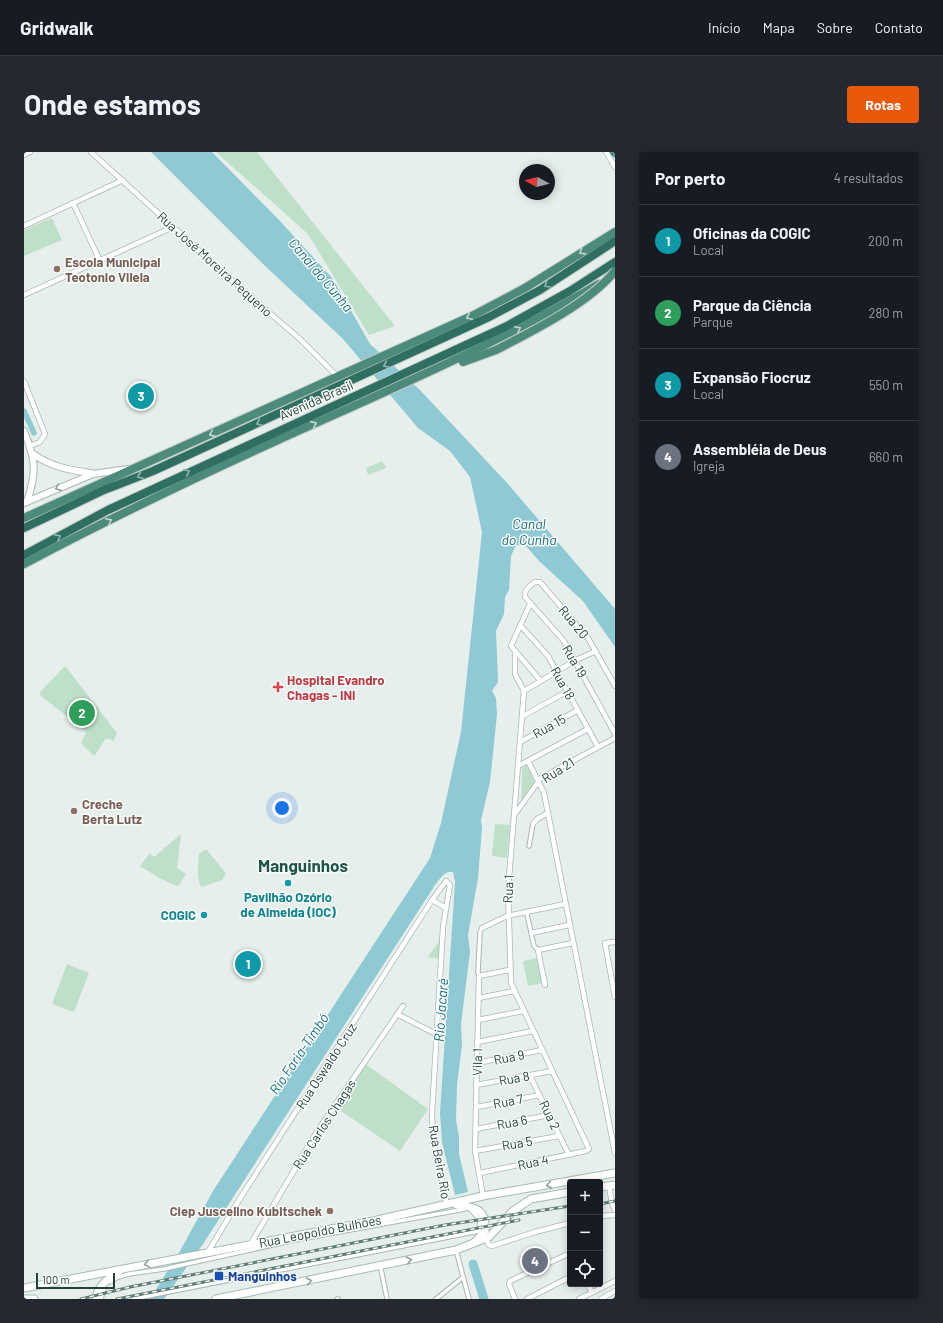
<!DOCTYPE html>
<html lang="pt">
<head>
<meta charset="utf-8">
<style>
	:root { --surface:#171b24; --page:#242831; --text:#f1f3f6; --muted:#9ea1a6; --line:#363941; --accent:#ea580c }
	body { margin:0; font-family:Barlow,sans-serif; background:var(--page); color:var(--text) }
	.controls { position:absolute; right:12px; bottom:12px; display:grid; overflow:hidden; border-radius:4px; box-shadow:0 2px 10px #0003 }
	.controls button { width:36px; height:36px; display:grid; place-items:center; padding:0; border:0; border-bottom:1px solid var(--line); background:var(--surface); color:var(--text); font:20px sans-serif }
	.compass { position:absolute; left:495px; top:12px; width:36px; height:36px; border-radius:50%; background:var(--surface); box-shadow:0 2px 10px #0003; rotate:278deg }
	.scale { position:absolute; left:12px; bottom:10px; width:79px; box-sizing:border-box; padding-left:4px; border:2px solid #24423a; border-top:0; font-size:11px; line-height:14px; white-space:nowrap; color:#24423a; -webkit-text-stroke:3px #f7fbf9; paint-order:stroke }
	.you { position:absolute; left:258px; top:656px; width:14px; height:14px; margin:-10px; border:3px solid #fff; border-radius:50%; background:#1a73e8; box-shadow:0 0 0 6px #1a73e833 }
	.badge { display:grid; place-items:center; width:26px; height:26px; border-radius:50%; background:var(--accent); color:#fff; font-size:13px; font-weight:700 }
	.pin { position:absolute; translate:-50% -50%; border:2px solid #fff; box-shadow:0 1px 4px #0006 }
	.list { margin:0; padding:0; list-style:none }
	h2 { display:flex; justify-content:space-between; align-items:center; height:52px; margin:0; padding:0 16px; font-size:17px }
	h2 small { font-size:13px; font-weight:400; color:var(--muted) }
	.list li { display:grid; grid-template-columns:26px 1fr auto; gap:12px; align-items:center; box-sizing:border-box; height:72px; padding:0 16px; border-top:1px solid var(--line) }
	.list b { display:block; font-size:15px; white-space:nowrap }
	.list p { margin:0; font-size:13px; white-space:nowrap; color:var(--muted) }
	.list em { font-size:13px; font-style:normal; color:var(--muted) }
	.icon { flex:none; width:22px; height:22px; fill:none; stroke:currentColor; stroke-width:2; stroke-linecap:round; stroke-linejoin:round }
	.map { position:relative; flex:none; width:591px; height:1147px; overflow:hidden; border-radius:4px }
	header { display:flex; align-items:center; gap:24px; box-sizing:border-box; height:56px; padding:0 20px; background:var(--surface); border-bottom:1px solid var(--line) }
	header strong { font-size:19px }
	nav { display:flex; gap:22px; margin-inline-start:auto; font-size:14px }
	.intro { display:flex; align-items:center; justify-content:space-between; box-sizing:border-box; height:96px; padding:0 24px }
	h1 { margin:0; font-size:28px }
	.button { padding:10px 18px; border-radius:4px; background:var(--accent); color:#fff; font-size:14px; font-weight:700 }
	main { display:flex; gap:24px; padding:0 24px }
	aside { flex:1; background:var(--surface); border-radius:4px; box-shadow:0 2px 10px #0003 }
	.map>svg:first-child { display:block }
</style>
</head>
<body>
<header>
<strong>Gridwalk</strong>
<nav><a>Início</a><a>Mapa</a><a>Sobre</a><a>Contato</a></nav>
</header>
<div class="intro"><h1>Onde estamos</h1><a class="button">Rotas</a></div>
<main>
<div class="map">
<svg width="591" height="1147" viewBox="0 0 591 1147">
	<rect width="100%" height="100%" fill="#e6efeb"/>
	<g fill="#bfe0c8">
		<path d="M192,0h41l138,174 -26,9 -61,-101z"/>
		<path d="M28,66l10,22 -38,16v-26z"/>
		<path d="M358,309l4,7 -18,7 -2,-7z"/>
		<path d="M40,515h2l51,66 -3,8 -8,-3 -11,17h-2l-12,-12 5,-10 -2,-3 -44,-35v-3z"/>
		<path d="M503,613l8,18 -14,20 1,-35z"/>
		<path d="M471,672l15,1 -3,33 -15,-2z"/>
		<path d="M157,682l-4,34 9,6 -7,11 -2,1 -18,-8 -19,-12 10,-13 4,4z"/>
		<path d="M182,697l20,24 -4,7 -20,7 -2,-2c-3,-9 -2,-22 -1,-31z"/>
		<path d="M417,786l-2,21 -11,-2z"/>
		<path d="M513,806l6,25 -15,3 -5,-25z"/>
		<path d="M43,812l22,9 -15,39 -22,-8z"/>
		<path d="M340,911l64,46 -28,42 -65,-44z"/>
	</g>
	<path fill="#8ec9d4" d="M127,0h61l67,68 54,59 37,65 50,46 88,94 107,125v38l-32,-46 -44,-40 -13,-15 -10,-1 -5,11 -2,34 -4,7 -1,17 -8,17 2,51 -6,9 4,7 1,16 -7,68 -9,38 1,8 -4,50 -10,57 2,17 -9,72 1,21 -5,40 -1,35 3,17v17l9,38 -13,3 -13,-53 -2,-29 15,-231 -2,-10c-8,-2 -13,7 -18,13l-232,359 -39,55h-14l30,-48 33,-60 217,-333 11,-35 20,-91 21,-200 -12,-55 -20,-26 -32,-23 -75,-89 -81,-76z"/>
	<g fill="none" stroke-linecap="round" stroke-linejoin="round">
		<path stroke="#8ec9d4" stroke-width="5.5" d="M0,259l10,22"/>
		<path stroke="#8ec9d4" stroke-width="9" d="M449,1112l11,35"/>
		<g stroke="#a8b8b2" stroke-width="5.5">
			<g id="pedestrian">
				<path d="M505,694l4,-22"/>
				<path d="M504,759l-1,3 7,32 4,4"/>
				<path d="M455,824l-1,-4 2,-40 2,-4"/>
				<path d="M432,1098l13,49"/>
				<path d="M357,1117l6,30"/>
				<path d="M86,1130l8,-5 11,-3 35,-5 131,-29 170,-31"/>
				<path d="M77,1147l3,-11"/>
				<path d="M109,1147l346,-68 1,-11 -9,-10"/>
				<path d="M313,1147h1"/>
				<path d="M412,1147l26,-21"/>
			</g>
		</g>
		<g stroke="#a8b8b2" stroke-width="6">
			<g id="minor">
				<path d="M67,0l136,124 74,64 37,37"/>
				<path d="M582,0l9,15"/>
				<path d="M0,3l6,-3"/>
				<path d="M49,51l27,58"/>
				<path d="M0,74l99,-46"/>
				<path d="M0,143l149,-68"/>
				<path d="M0,229l21,53 -5,8 -10,4"/>
				<path d="M506,452l-19,42 29,34"/>
				<path d="M496,473l28,31 50,91"/>
				<path d="M491,499v23l9,17"/>
				<path d="M591,534l-27,-48 -48,-56h-5c-5,3 -11,8 -10,15l39,44 51,93"/>
				<path d="M499,564l45,-25"/>
				<path d="M496,590l58,-32"/>
				<path d="M504,609l16,32 71,360"/>
				<path d="M494,614l70,-37"/>
				<path d="M491,662l26,-36 74,-40"/>
				<path d="M509,672l4,-5 11,-6"/>
				<path d="M408,748l14,8"/>
				<path d="M458,776l25,-12 58,-12"/>
				<path d="M507,781l38,-8"/>
				<path d="M591,790l-10,1 10,54"/>
				<path d="M521,833l-7,-35 35,-7"/>
				<path d="M455,846l35,-7"/>
				<path d="M373,862l39,20"/>
				<path d="M454,868l45,-9"/>
				<path d="M453,890l56,-11"/>
				<path d="M453,911l65,-13"/>
				<path d="M506,924l39,79"/>
				<path d="M452,933l76,-14"/>
				<path d="M453,955l63,-12"/>
				<path d="M452,977l73,-14"/>
				<path d="M451,999l84,-15"/>
				<path d="M456,1021l106,-22 3,-2 -78,-166 -3,-93 16,-199 52,-31 20,-9"/>
				<path d="M585,1034l3,17 3,7"/>
				<path d="M459,1044l-8,-45 4,-175 30,-6"/>
				<path d="M576,1064l15,-1"/>
				<path d="M462,1087l3,6 3,1 43,-14 35,-9"/>
				<path d="M226,1093l68,-115 85,-124"/>
				<path d="M184,1100l31,-52 193,-300 14,-19 4,4 -7,42 -11,186 1,26 14,66"/>
				<path d="M563,1132l5,8"/>
				<path d="M491,1147l-6,-15 1,-3 56,-26h4"/>
				<path d="M503,1147l43,-22"/>
				<path d="M555,1147l36,-18"/>
				<path d="M577,1147l14,-8"/>
			</g>
		</g>
		<g stroke="#a8b8b2" stroke-width="8">
			<g id="tertiary">
				<path d="M0,279c12,30 13,40 3,71"/>
				<path d="M9,302c19,13 36,16 58,19"/>
				<path d="M0,351l69,-29 35,-5"/>
			</g>
		</g>
		<g stroke="#a4bbb3" stroke-width="9">
			<g id="secondary">
				<path d="M576,1035l15,-2"/>
				<path d="M433,1053c18,2 30,4 28,26l-11,12"/>
				<path d="M0,1136l349,-67 110,-25 132,-23"/>
				<path d="M0,1147h10"/>
				<path d="M72,1147c1,-13 13,-21 23,-28"/>
				<path d="M192,1147l240,-49 33,-13 24,-26 18,-12 39,-7"/>
			</g>
		</g>
		<g stroke="#c2cac8" stroke-width="10">
			<g id="trunk">
				<path d="M590,0l1,1"/>
				<path d="M439,210l33,-12"/>
				<path d="M0,366l450,-203 51,-27 90,-56"/>
				<path d="M0,412c83,-44 168,-85 254,-124 109,-49 217,-95 321,-156"/>
			</g>
		</g>
		<g stroke="#c2cac8" stroke-width="10">
			<g id="motorway">
				<path d="M0,376l80,-38 49,-19 336,-154 51,-27 75,-49"/>
				<path d="M0,403l84,-45 397,-183 65,-36 45,-29"/>
			</g>
		</g>
		<use href="#pedestrian" stroke="#fff" stroke-width="3.5"/>
		<use href="#minor" stroke="#fff" stroke-width="4.5"/>
		<use href="#tertiary" stroke="#fff" stroke-width="6"/>
		<use href="#secondary" stroke="#fff" stroke-width="7"/>
		<use href="#trunk" stroke="#4c8a7c" stroke-width="8"/>
		<use href="#motorway" stroke="#2f6f62" stroke-width="8"/>
		<g stroke="#5f7d75" stroke-width="3">
			<g id="rail">
				<path d="M576,1052l15,-3"/>
				<path d="M57,1147l49,-12 315,-62 125,-19"/>
				<path d="M93,1147l402,-79"/>
			</g>
		</g>
		<use href="#rail" stroke="#f7fbf9" stroke-width="1.5" stroke-dasharray="4.5" stroke-linecap="butt"/>
		<g stroke="#c2cac8" stroke-width="10" stroke-linecap="butt">
			<path id="trunk-bridge" d="M472,198c37,-19 93,-47 119,-79"/>
		</g>
		<use href="#trunk-bridge" stroke="#4c8a7c" stroke-width="8"/>
	</g>
	<defs><path id="oneway-chevron" d="M-2-3.5L2.5 0L-2 3.5" fill="none" stroke-width="1.6" stroke-linecap="round" stroke-linejoin="round"/></defs>
	<g stroke="#c4d9d4">
		<use href="#oneway-chevron" transform="translate(558 100) rotate(148)"/>
		<use href="#oneway-chevron" transform="translate(445 165) rotate(155)"/>
		<use href="#oneway-chevron" transform="translate(494 177) rotate(-27)"/>
		<use href="#oneway-chevron" transform="translate(290 272) rotate(-24)"/>
		<use href="#oneway-chevron" transform="translate(188 282) rotate(156)"/>
		<use href="#oneway-chevron" transform="translate(85 369) rotate(-26)"/>
	</g>
	<g stroke="#93b5ae">
		<use href="#oneway-chevron" transform="translate(523 133) rotate(149)"/>
		<use href="#oneway-chevron" transform="translate(362 213) rotate(155)"/>
		<use href="#oneway-chevron" transform="translate(235 271) rotate(156)"/>
		<use href="#oneway-chevron" transform="translate(163 320) rotate(-25)"/>
		<use href="#oneway-chevron" transform="translate(116 324) rotate(158)"/>
		<use href="#oneway-chevron" transform="translate(34 385) rotate(-28)"/>
	</g>
	<g stroke="#92a09c">
		<use href="#oneway-chevron" transform="translate(34 336) rotate(156)"/>
		<use href="#oneway-chevron" transform="translate(525 1033) rotate(170)"/>
		<use href="#oneway-chevron" transform="translate(485 1064) rotate(-49)"/>
		<use href="#oneway-chevron" transform="translate(385 1108) rotate(-13)"/>
		<use href="#oneway-chevron" transform="translate(123 1112) rotate(170)"/>
		<use href="#oneway-chevron" transform="translate(285 1129) rotate(-12)"/>
	</g>
	<g fill="#8d6e63" stroke="#f7fbf9" stroke-width="1.5">
		<circle cx="33" cy="117" r="4"/>
		<circle cx="50" cy="659" r="4"/>
		<circle cx="306" cy="1059" r="4"/>
	</g>
	<path fill="#e0444e" stroke="#f7fbf9" stroke-width="1.5" d="M252 529h4v4h4v4h-4v4h-4v-4h-4v-4h4z"/>
	<g fill="#0f9aa8" stroke="#f7fbf9" stroke-width="1.5">
		<circle cx="264" cy="731" r="4"/>
		<circle cx="180" cy="763" r="4"/>
	</g>
	<rect fill="#1a4fb4" stroke="#f7fbf9" stroke-width="1.5" x="190" y="1119" width="10" height="10" rx="2"/>
	<g text-anchor="middle" stroke-width="3" stroke-linejoin="round" paint-order="stroke">
		<g font-size="13" font-weight="bold" fill="#785e54" stroke="#f7fbf9" text-anchor="start">
			<text x="41" y="115">Escola Municipal<tspan x="41" dy="15">Teotonio Vilela</tspan></text>
			<text x="58" y="657">Creche<tspan x="58" dy="15">Berta Lutz</tspan></text>
			<text x="298" y="1064" text-anchor="end">Ciep Juscelino Kubitschek</text>
		</g>
		<g font-size="13" fill="#24423a" stroke="#f7fbf9">
			<text transform="translate(191 112) rotate(42)" y="5">Rua José Moreira Pequeno</text>
			<text transform="translate(292 248) rotate(-24)" y="5">Avenida Brasil</text>
			<text transform="translate(550 470) rotate(50)" y="5">Rua 20</text>
			<text transform="translate(551 509) rotate(60)" y="5">Rua 19</text>
			<text transform="translate(539 531) rotate(61)" y="5">Rua 18</text>
			<text transform="translate(525 574) rotate(-29)" y="5">Rua 15</text>
			<text transform="translate(534 618) rotate(-32)" y="5">Rua 21</text>
			<text transform="translate(484 737) rotate(-87)" y="5">Rua 1</text>
			<text transform="translate(485 905) rotate(-11)" y="5">Rua 9</text>
			<text transform="translate(453 910) rotate(-89)" y="5">Vila 1</text>
			<text transform="translate(302 914) rotate(-57)" y="5">Rua Oswaldo Cruz</text>
			<text transform="translate(490 926) rotate(-10)" y="5">Rua 8</text>
			<text transform="translate(484 949) rotate(-11)" y="5">Rua 7</text>
			<text transform="translate(526 963) rotate(64)" y="5">Rua 2</text>
			<text transform="translate(488 970) rotate(-11)" y="5">Rua 6</text>
			<text transform="translate(300 972) rotate(-57)" y="5">Rua Carlos Chagas</text>
			<text transform="translate(493 991) rotate(-10)" y="5">Rua 5</text>
			<text transform="translate(416 1010) rotate(80)" y="5">Rua Beira Rio</text>
			<text transform="translate(509 1010) rotate(-12)" y="5">Rua 4</text>
			<text transform="translate(296 1079) rotate(-11)" y="5">Rua Leopoldo Bulhões</text>
		</g>
		<g font-size="13" font-weight="bold" fill="#be3a42" stroke="#f7fbf9" text-anchor="start">
			<text x="263" y="533">Hospital Evandro<tspan x="263" dy="15">Chagas - INI</tspan></text>
		</g>
		<g font-size="13" font-weight="bold" fill="#0d838f" stroke="#f7fbf9">
			<text x="264" y="750">Pavilhão Ozório<tspan x="264" dy="15">de Almeida (IOC)</tspan></text>
			<text x="172" y="768" text-anchor="end">COGIC</text>
		</g>
		<g font-size="13" font-weight="bold" fill="#164399" stroke="#f7fbf9" text-anchor="start">
			<text x="204" y="1129">Manguinhos</text>
		</g>
		<g font-size="14" font-style="italic" fill="#1c6f80" stroke="#f7fbf9">
			<text transform="translate(297 123) rotate(50)" y="5">Canal do Cunha</text>
			<text x="505" y="377">Canal<tspan x="505" dy="16">do Cunha</tspan></text>
			<text transform="translate(417 858) rotate(-86)" y="5">Rio Jacaré</text>
			<text transform="translate(275 902) rotate(-56)" y="5">Rio Faria-Timbó</text>
		</g>
		<g font-size="17" font-weight="bold" fill="#1f5548" stroke="#f7fbf9">
			<text x="279" y="720">Manguinhos</text>
		</g>
	</g>
</svg>
<div class="controls">
<button>+</button>
<button>−</button>
<button><svg class="icon" aria-label="locate" viewBox="0 0 24 24"><circle cx="12" cy="12" r="6"/><path d="M12 2v4M12 18v4M2 12h4M18 12h4"/></svg></button>
</div>
<svg class="compass" viewBox="-18 -18 36 36"><path d="M0-13l5 13h-10z" fill="#e53935"/><path d="M0 13l5-13h-10z" fill="#9ea1a6"/></svg>
<div class="scale">100 m</div>
<div class="you"></div>
<div class="pin badge" style="left:224px;top:812px;background:#0f9aa8">1</div>
<div class="pin badge" style="left:58px;top:561px;background:#2e9e5b">2</div>
<div class="pin badge" style="left:117px;top:244px;background:#0f9aa8">3</div>
<div class="pin badge" style="left:511px;top:1109px;background:#6b7280">4</div>
</div>
<aside>
<h2>Por perto<small>4 resultados</small></h2>
<ul class="list">
<li><span class="badge" style="background:#0f9aa8">1</span><div><b>Oficinas da COGIC</b><p>Local</p></div><em>200 m</em></li>
<li><span class="badge" style="background:#2e9e5b">2</span><div><b>Parque da Ciência</b><p>Parque</p></div><em>280 m</em></li>
<li><span class="badge" style="background:#0f9aa8">3</span><div><b>Expansão Fiocruz</b><p>Local</p></div><em>550 m</em></li>
<li><span class="badge" style="background:#6b7280">4</span><div><b>Assembléia de Deus</b><p>Igreja</p></div><em>660 m</em></li>
</ul>
</aside>
</main>
</body>
</html>
